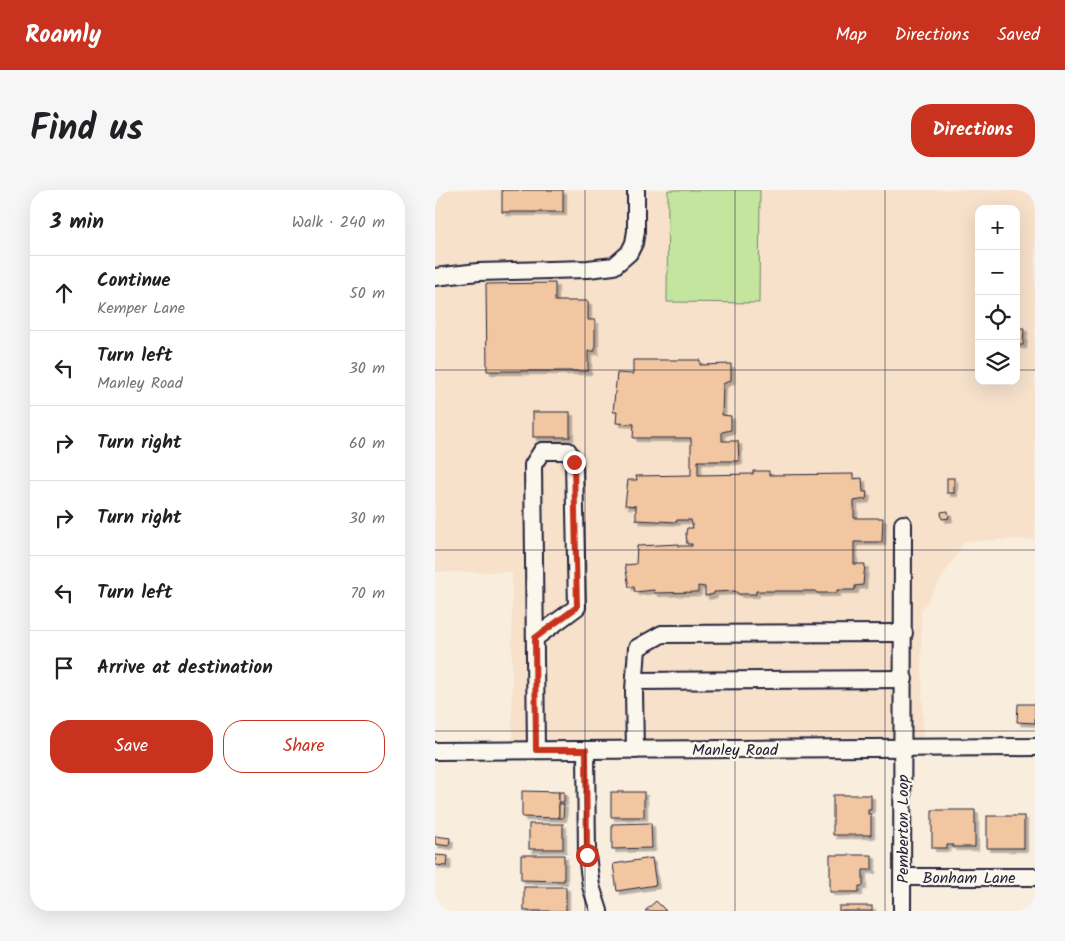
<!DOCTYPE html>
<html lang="en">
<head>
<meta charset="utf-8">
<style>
	:root { --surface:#fff; --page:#f6f6f6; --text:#202124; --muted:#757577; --line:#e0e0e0; --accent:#c8321e }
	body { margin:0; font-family:Kalam,sans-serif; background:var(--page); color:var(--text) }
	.controls { position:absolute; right:15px; top:15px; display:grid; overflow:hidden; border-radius:10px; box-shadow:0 5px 20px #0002 }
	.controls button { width:45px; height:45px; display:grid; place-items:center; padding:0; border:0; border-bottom:1px solid var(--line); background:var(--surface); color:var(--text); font:25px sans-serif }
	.stop { position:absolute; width:15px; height:15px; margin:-11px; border:4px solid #c8321e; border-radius:50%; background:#fff }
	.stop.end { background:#c8321e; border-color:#fff; box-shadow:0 1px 5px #0008 }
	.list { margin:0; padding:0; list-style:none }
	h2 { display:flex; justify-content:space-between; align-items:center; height:65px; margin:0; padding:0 20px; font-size:21px }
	h2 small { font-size:16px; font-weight:400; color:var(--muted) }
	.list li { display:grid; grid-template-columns:32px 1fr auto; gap:15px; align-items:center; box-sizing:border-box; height:75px; padding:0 20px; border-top:1px solid var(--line) }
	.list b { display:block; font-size:19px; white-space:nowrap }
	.list p { margin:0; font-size:16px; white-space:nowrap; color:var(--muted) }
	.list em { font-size:16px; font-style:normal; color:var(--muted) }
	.actions { display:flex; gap:10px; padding:15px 20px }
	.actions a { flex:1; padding:11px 0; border:1px solid var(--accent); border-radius:20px; text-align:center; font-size:18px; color:var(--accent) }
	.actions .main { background:var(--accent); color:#fff }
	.icon { flex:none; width:28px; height:28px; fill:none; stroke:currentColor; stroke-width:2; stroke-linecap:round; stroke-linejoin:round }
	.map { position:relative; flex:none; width:600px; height:721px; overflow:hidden; border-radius:20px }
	header { display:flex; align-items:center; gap:30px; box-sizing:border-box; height:70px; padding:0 25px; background:var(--accent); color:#fff }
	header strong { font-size:24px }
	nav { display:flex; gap:28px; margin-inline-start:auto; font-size:18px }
	.intro { display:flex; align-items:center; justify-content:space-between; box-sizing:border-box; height:120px; padding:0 30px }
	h1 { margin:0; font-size:35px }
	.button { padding:12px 22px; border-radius:20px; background:var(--accent); color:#fff; font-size:18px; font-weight:700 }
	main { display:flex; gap:30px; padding:0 30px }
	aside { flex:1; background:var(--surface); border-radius:20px; box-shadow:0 5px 20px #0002 }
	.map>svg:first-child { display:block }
</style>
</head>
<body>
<header>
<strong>Roamly</strong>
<nav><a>Map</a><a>Directions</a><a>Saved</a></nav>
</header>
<div class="intro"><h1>Find us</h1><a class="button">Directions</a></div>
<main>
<aside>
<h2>3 min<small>Walk · 240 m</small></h2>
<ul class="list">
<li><svg class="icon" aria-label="ahead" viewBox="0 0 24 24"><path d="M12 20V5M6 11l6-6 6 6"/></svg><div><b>Continue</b><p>Kemper Lane</p></div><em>50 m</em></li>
<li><svg class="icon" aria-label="left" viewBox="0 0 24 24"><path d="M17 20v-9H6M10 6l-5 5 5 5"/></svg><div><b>Turn left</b><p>Manley Road</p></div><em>30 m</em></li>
<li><svg class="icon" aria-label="right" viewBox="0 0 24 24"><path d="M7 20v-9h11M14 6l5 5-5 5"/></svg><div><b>Turn right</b></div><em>60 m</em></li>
<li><svg class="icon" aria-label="right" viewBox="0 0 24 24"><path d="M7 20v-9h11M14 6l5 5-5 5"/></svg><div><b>Turn right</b></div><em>30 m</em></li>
<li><svg class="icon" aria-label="left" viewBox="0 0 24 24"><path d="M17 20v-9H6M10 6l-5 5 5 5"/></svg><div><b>Turn left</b></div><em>70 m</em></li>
<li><svg class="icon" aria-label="arrive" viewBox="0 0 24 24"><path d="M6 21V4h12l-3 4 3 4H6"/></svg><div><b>Arrive at destination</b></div></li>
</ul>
<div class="actions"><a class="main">Save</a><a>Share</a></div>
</aside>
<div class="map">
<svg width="600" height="721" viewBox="0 0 600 721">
	<defs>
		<filter id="shadow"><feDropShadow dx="3.5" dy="3.5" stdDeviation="0" flood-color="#0004"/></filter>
	</defs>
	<rect width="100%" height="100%" fill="#f9eddd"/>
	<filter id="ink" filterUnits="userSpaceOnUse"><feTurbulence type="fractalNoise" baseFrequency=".02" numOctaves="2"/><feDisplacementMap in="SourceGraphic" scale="10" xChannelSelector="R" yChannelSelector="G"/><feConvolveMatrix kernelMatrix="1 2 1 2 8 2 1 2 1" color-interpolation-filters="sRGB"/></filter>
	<g filter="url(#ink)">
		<path fill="#f7e1cb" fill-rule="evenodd" d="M0,0h600v349l-70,2 -44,70 2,131 -411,2v-172h-77zM544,19h37v172h-37z"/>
		<path fill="#c4e59e" stroke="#73846c" d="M233,0h92l-1,113 -92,-1z"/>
		<g fill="#f1c6a1" stroke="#22223b" filter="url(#shadow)">
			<rect x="67" y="0" width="61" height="22"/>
			<path d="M120,93v18h33v19h7v31h-7v20h-101l-1,-87z"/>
			<path d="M581,138h8l-1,17h-7z"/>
			<path d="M198,170h67v5l31,-1v16l-8,4 -1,31 9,1v14l-9,2v9h16l1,20h-41v14l55,-1v-3h16v4l84,-1v5l9,-1 1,14h4l-1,7 -12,2v17h29l-1,24h-28v22h11l-2,21 -8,1v4h-18v3h-20l-2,-2h-59v3h-17l-4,-3 -21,1v2l-9,2v-9l-7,-1v6l-43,1 -1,-3 -19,2 -1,-5h-5l-4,-22 11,-1 1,-18 42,-2v2h13v-2h-5l-1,-11 1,-5h6l-2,-8h-14v2l-41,-2v-14l-11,-1 3,-25h9l-1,-4 55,-1v-37h-58l1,-14 -18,-1 1,-11h-4l4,-39 16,1z"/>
			<rect x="98" y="222" width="37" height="25"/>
			<rect x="512" y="288" width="7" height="15"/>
			<path d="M513,321l1,7 -7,1 -1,-7z"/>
			<path d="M583,514h17v19l-18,-1z"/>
			<path d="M87,601l37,1v26l-37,-1z"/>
			<rect x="124" y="602" width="5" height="10"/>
			<rect x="176" y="602" width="33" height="25"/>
			<path d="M398,605h38v15h-3v4h3v21h-38z"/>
			<path d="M124,614h5l-1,14h-4z"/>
			<path d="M497,620h43v37h-22v-2h-6v3h-15z"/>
			<rect x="552" y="626" width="37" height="32"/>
			<path d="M216,633l1,25 -40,1v-25z"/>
			<rect x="94" y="634" width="34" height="25"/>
			<path d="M0,646l15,2 -1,8 -14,-2z"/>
			<path d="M0,665l13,1 -1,10 -12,-1z"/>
			<path d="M86,665h43v26l-43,-1z"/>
			<path d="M395,665h42v15h-9v16h-4v6h-29z"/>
			<path d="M217,668l4,27 -39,6 -4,-27z"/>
			<rect x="89" y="697" width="42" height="24"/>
			<path d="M221,711l10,10h-21z"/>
			<rect x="404" y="716" width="33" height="5"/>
		</g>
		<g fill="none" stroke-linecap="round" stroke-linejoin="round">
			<g stroke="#22223b" stroke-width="20">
				<g id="minor">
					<path d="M0,87l43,-5 110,-3 26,-3 15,-13 5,-10 2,-12v-41"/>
					<path d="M100,448l42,-31 -3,-145 -6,-11h-26l-9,14 3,285"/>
					<path d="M200,491l269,-2"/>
					<path d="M151,560l1,105 4,31 8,25"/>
					<path d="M200,560l-1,-60 3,-42 25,-14 242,-1"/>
					<path d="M0,561l600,-4"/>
					<path d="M467,687h133"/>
					<path d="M467,721l1,-387"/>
				</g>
			</g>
			<use href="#minor" stroke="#fbf7ec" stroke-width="16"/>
		</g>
	</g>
	<g fill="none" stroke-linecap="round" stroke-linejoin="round" filter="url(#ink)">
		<path stroke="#c8321e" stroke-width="6" d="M139,272l3,145 -42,31 1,112h50l1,105"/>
	</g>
	<path fill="none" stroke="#22223b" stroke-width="1" stroke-opacity="0.55" d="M150,0v721M300,0v721M450,0v721M0,180h544M581,180h19M0,360h600M0,541h600"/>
	<g text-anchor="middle" stroke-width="4.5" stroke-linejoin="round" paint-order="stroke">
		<g font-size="16" fill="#22223b" stroke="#fbf7ec">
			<text x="300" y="565">Manley Road</text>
			<text transform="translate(467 639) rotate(-90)" y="6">Pemberton Loop</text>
			<text x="534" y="693">Bonham Lane</text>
		</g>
	</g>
</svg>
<div class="controls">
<button>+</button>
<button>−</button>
<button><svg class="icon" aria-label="locate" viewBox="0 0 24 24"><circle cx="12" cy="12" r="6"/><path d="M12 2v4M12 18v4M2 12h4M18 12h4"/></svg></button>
<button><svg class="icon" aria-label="layers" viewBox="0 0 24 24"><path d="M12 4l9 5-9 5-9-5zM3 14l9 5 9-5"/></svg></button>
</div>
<div class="stop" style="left:152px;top:665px"></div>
<div class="stop end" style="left:139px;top:272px"></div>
</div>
</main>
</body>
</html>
